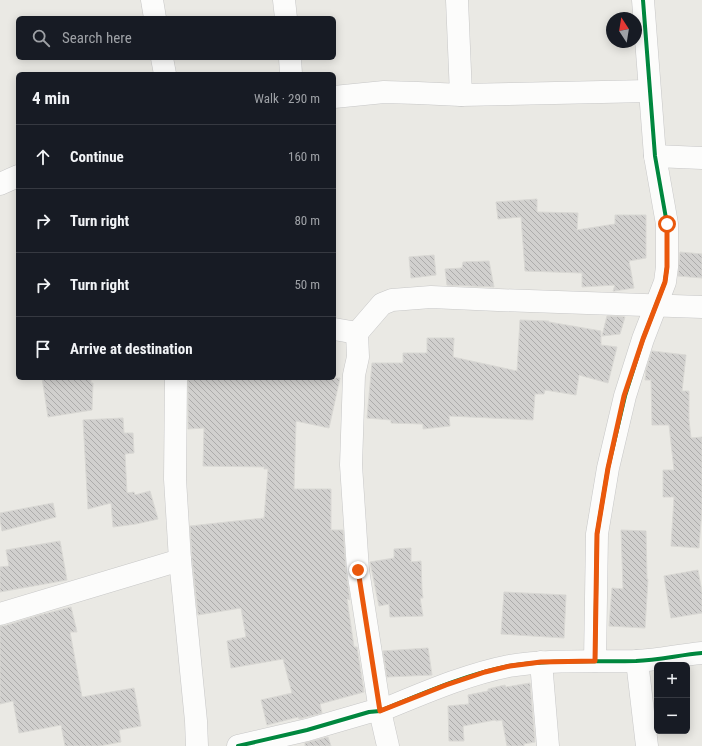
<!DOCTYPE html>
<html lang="en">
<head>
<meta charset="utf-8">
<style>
	:root { --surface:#171b24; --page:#20242c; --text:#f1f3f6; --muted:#9ea1a6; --line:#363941 }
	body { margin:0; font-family:"Roboto Condensed",sans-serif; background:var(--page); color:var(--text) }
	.controls { position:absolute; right:12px; bottom:12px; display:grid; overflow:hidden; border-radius:6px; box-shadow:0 2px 10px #0003 }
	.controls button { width:36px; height:36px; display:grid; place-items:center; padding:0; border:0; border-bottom:1px solid var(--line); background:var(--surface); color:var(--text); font:20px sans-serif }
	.compass { position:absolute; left:606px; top:12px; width:36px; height:36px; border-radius:50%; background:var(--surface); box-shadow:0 2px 10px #0003; rotate:348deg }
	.stop { position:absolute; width:12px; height:12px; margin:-9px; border:3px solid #ea580c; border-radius:50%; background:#fff }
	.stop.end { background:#ea580c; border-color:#fff; box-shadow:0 1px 4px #0008 }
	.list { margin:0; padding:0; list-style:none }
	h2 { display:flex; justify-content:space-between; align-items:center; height:52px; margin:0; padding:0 16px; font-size:17px }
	h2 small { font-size:13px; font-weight:400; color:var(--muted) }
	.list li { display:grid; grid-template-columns:26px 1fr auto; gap:12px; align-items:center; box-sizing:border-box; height:64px; padding:0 16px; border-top:1px solid var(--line) }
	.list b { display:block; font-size:15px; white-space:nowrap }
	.list em { font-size:13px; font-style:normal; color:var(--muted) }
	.icon { flex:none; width:22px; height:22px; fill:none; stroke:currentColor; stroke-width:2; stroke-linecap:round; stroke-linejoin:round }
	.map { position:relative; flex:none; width:702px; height:746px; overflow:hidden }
	.search { position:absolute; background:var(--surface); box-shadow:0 2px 10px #0003; left:16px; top:16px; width:320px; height:44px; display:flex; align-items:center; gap:10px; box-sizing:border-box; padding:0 14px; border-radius:6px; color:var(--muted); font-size:15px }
	.panel { position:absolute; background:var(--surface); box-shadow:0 2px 10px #0003; left:16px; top:72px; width:320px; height:308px; border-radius:6px }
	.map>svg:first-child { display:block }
</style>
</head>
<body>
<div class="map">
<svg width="702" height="746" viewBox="0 0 702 746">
	<defs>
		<pattern id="building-back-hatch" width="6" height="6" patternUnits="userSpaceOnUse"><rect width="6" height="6" fill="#d1d0ce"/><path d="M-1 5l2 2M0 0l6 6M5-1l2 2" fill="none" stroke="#adacab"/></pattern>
	</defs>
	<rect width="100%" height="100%" fill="#eae9e4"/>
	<g fill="url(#building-back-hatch)" stroke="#d9d8d4">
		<path d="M537,199v13l41,1 -1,17 38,-6v-9h31v43l-17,3 5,27 -20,3h-1l2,-6 -33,2v-14l-57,-2 -4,-54 -23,2 -2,-17z"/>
		<path d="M680,252l22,2v24l-24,-2z"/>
		<path d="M434,255l2,20 -25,3 -2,-21z"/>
		<path d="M489,261l5,26 -47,-2 -2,-16 17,-1 1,-6z"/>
		<path d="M607,316l18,1 -5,17 -18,2z"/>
		<path d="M520,320l29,1v1l52,9v14l16,2 -9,36 -29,-8 -3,20 -31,-5 -1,4h-9l-2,26 -84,-4 1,10 -27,3v-5l-32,-1v-3l-24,-2 5,-55h31v-10h24v-15h27l-1,19 64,14z"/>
		<path d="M652,351l34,4 -4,36h7v29l2,18 11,-1v71l-3,40 -28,-2 3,-49h-11v-27h11l-5,-45h-17l-1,-45h-6l1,-10z"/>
		<path d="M42,378h49v5h2l-1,27 -44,7z"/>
		<path d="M188,378h152l-11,50 -33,-7 -2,68h37v41h12l3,41 4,29 -3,-1 7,48h3l7,45 -44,12 2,9 -23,6 -1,-2 -31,8 -6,-25 31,-7 -9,-34 -52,9 -4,-27 19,-4 -5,-29 -43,7 -6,-56 -2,-33 74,-8 4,-49h-4v-2l-61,-1 1,-38 -16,1z"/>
		<path d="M123,418l1,15h9l1,20 -9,1 2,39 7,-1 1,3 15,-4 8,28 -22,5 -23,3 -2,-24 -23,6 -5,-89z"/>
		<path d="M53,503l3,14 -54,14 -2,-12v-6z"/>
		<path d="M621,530l25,1 1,48h1l-3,49 -36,-2 3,-38 11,1z"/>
		<path d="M60,541l7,39 -67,12v-25l9,-1 -3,-16z"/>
		<path d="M411,548v14l10,-1 1,29 1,8h-3l3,18 -33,1 -1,-13 -10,2 -9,-44 24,-4v-9z"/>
		<path d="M698,570l4,22v21l-31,5 -7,-42z"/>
		<path d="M504,592l62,3 -2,43 -63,-4z"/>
		<path d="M71,607l6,25h-7l12,65 52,-9 7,38 -22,4 2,12 -22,4h-34l-4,-21 -42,8 -6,-32 -13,3v-78h4l36,-11z"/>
		<path d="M428,648l4,27 -45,2 -4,-26z"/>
		<path d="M530,683l5,59 -11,2v2h-17l-5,-26 -6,1 -1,-1 -32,6 1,15h-15l-1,-35 21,-2 -1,-9 20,-4v-2l17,-4 1,2z"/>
		<path d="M328,737l3,9h-26v-3z"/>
	</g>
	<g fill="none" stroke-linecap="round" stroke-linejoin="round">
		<g stroke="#c7c7c7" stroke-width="23">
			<g id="minor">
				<path d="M152,0l3,18"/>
				<path d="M284,0l2,18"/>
				<path d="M457,0l4,95"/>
				<path d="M162,58l3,16"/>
				<path d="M290,58l1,16"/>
				<path d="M334,97l50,-5 34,1 43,2 188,-4"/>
				<path d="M655,156l47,2"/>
				<path d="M0,184l18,-8"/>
				<path d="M334,329l23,4 1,24 -4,18 -3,90 7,105 22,141 8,35"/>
				<path d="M357,333l25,-29 10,-4 39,-3 67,3 204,7"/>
				<path d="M176,378l-1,101 5,81 16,161 1,25"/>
				<path d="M0,614l180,-54"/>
				<path d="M595,661l2,-127 11,-66 17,-72 18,-57 22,-57 2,-15v-43l-12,-68 -12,-156"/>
				<path d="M637,661l10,85"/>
				<path d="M541,662l7,84"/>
				<path d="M238,746l69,-16 62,-18 11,-1c42,-17 84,-36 129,-45 42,-7 84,-4 127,-5 22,-1 44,-6 66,-8"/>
			</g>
		</g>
		<use href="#minor" stroke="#fcfcfb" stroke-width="22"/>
		<g stroke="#fff" stroke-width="6">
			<g id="cycleway">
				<path d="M595,661l2,-127 11,-66 17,-72 18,-57 22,-57 2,-15v-43l-12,-68 -12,-156"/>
				<path d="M238,746l69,-16 62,-18 11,-1c42,-17 84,-36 129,-45 42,-7 84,-4 127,-5 22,-1 44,-6 66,-8"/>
			</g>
		</g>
		<use href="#cycleway" stroke="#00873e" stroke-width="4"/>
	</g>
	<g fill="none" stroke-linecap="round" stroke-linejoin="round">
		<path stroke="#ea580c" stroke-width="5" d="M358,570l22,141 66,-26 39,-13 25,-6 31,-4 54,-1 2,-127 11,-66 16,-72 19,-57 22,-57 2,-15v-43"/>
	</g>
</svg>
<div class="controls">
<button>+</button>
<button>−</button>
</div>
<svg class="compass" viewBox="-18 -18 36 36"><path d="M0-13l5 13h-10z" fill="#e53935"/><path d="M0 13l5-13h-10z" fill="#9ea1a6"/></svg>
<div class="stop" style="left:667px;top:224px"></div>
<div class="stop end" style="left:358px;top:570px"></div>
<div class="search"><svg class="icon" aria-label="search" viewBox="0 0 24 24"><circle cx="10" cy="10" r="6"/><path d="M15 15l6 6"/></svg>Search here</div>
<section class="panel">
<h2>4 min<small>Walk · 290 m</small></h2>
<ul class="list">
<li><svg class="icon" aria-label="ahead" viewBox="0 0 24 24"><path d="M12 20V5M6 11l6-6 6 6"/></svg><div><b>Continue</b></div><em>160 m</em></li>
<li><svg class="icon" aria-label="right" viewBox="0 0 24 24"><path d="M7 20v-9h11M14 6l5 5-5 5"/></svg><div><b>Turn right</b></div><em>80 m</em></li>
<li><svg class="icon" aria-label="right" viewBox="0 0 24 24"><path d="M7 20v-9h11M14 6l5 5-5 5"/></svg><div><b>Turn right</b></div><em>50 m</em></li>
<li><svg class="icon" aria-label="arrive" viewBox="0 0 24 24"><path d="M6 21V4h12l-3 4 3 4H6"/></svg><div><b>Arrive at destination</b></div></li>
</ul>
</section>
</div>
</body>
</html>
